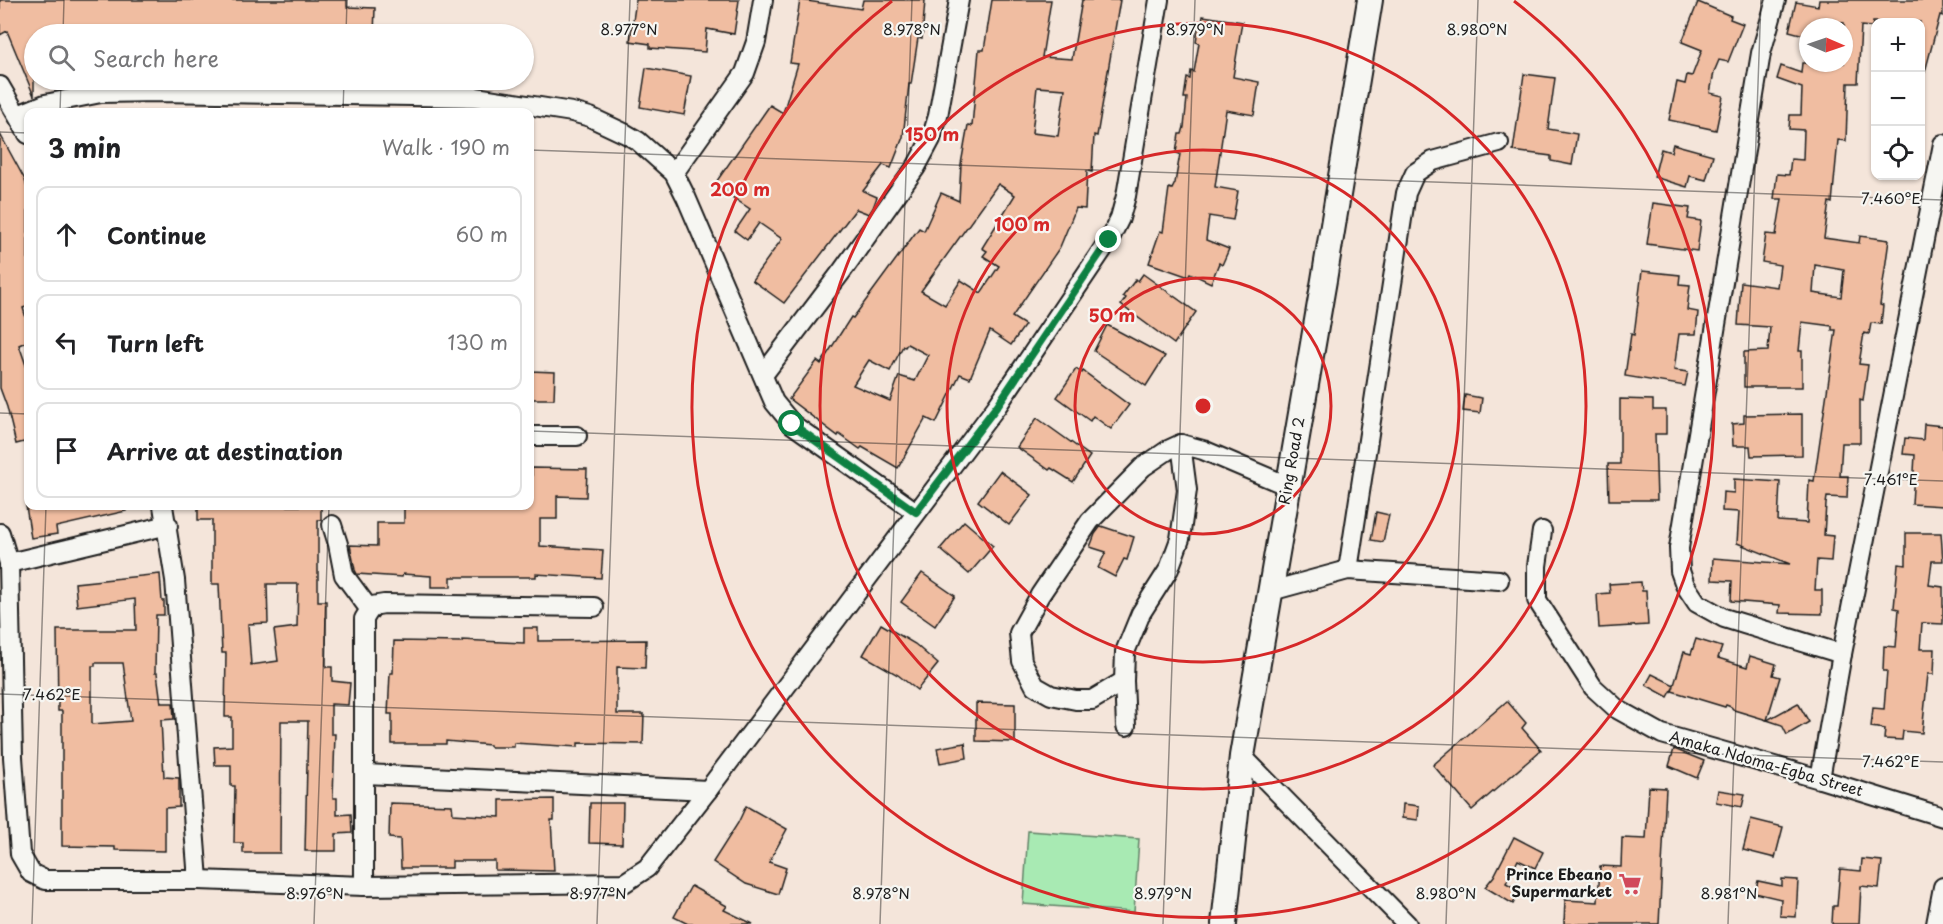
<!DOCTYPE html>
<html lang="en">
<head>
<meta charset="utf-8">
<style>
	:root { --surface:#fff; --page:#f6f6f6; --text:#202124; --muted:#757577; --line:#e0e0e0 }
	body { margin:0; font-family:"Playpen Sans",sans-serif; background:var(--page); color:var(--text) }
	.controls { position:absolute; right:18px; top:18px; display:grid; overflow:hidden; border-radius:12px; box-shadow:0 2px 4px #0004 }
	.controls button { width:54px; height:54px; display:grid; place-items:center; padding:0; border:0; border-bottom:2px solid var(--line); background:var(--surface); color:var(--text); font:30px sans-serif }
	.compass { position:absolute; left:1799px; top:18px; width:54px; height:54px; border-radius:50%; background:var(--surface); box-shadow:0 2px 4px #0004; rotate:92deg }
	.stop { position:absolute; width:18px; height:18px; margin:-14px; border:4px solid #0b8043; border-radius:50%; background:#fff }
	.stop.end { background:#0b8043; border-color:#fff; box-shadow:0 2px 6px #0008 }
	.list { margin:0; padding:0; list-style:none }
	h2 { display:flex; justify-content:space-between; align-items:center; height:78px; margin:0; padding:0 24px; font-size:26px }
	h2 small { font-size:20px; font-weight:400; color:var(--muted) }
	.list li { display:grid; grid-template-columns:39px 1fr auto; gap:18px; align-items:center; box-sizing:border-box; height:96px; margin:0 12px 12px; padding:0 12px; border:2px solid var(--line); border-radius:12px }
	.list b { display:block; font-size:22px; white-space:nowrap }
	.list em { font-size:20px; font-style:normal; color:var(--muted) }
	.icon { flex:none; width:33px; height:33px; fill:none; stroke:currentColor; stroke-width:2; stroke-linecap:round; stroke-linejoin:round }
	.map { position:relative; flex:none; width:1943px; height:924px; overflow:hidden }
	.search { position:absolute; background:var(--surface); box-shadow:0 2px 4px #0004; left:24px; top:24px; width:510px; height:66px; display:flex; align-items:center; gap:15px; box-sizing:border-box; padding:0 21px; border-radius:33px; color:var(--muted); font-size:22px }
	.panel { position:absolute; background:var(--surface); box-shadow:0 2px 4px #0004; left:24px; top:108px; width:510px; height:402px; border-radius:12px }
	.map>svg:first-child { display:block }
</style>
</head>
<body>
<div class="map">
<svg width="1943" height="924" viewBox="0 0 1943 924">
	<rect width="100%" height="100%" fill="#f4e5da"/>
	<filter id="ink" filterUnits="userSpaceOnUse"><feTurbulence type="fractalNoise" baseFrequency=".0167" numOctaves="2"/><feDisplacementMap in="SourceGraphic" scale="12" xChannelSelector="R" yChannelSelector="G"/><feConvolveMatrix kernelMatrix="1 2 1 2 8 2 1 2 1" color-interpolation-filters="sRGB"/></filter>
	<g filter="url(#ink)">
		<path fill="#a8eab3" stroke="#628368" stroke-width="1.5" d="M1028,831l111,8 -5,73 -111,-8z"/>
		<g fill="#f0bda1" stroke="#1c1c1c" stroke-width="1.5" fill-rule="evenodd">
			<path d="M0,0h347v7l28,1 -1,26h-340v62l-27,-65 -7,4z"/>
			<path d="M636,0h103l-5,34 -27,-5 -2,23 -55,-4v-4l-20,-3z"/>
			<path d="M800,0l61,9 2,-9h62l-3,39 -4,-1 -7,46h-2l-6,53 -12,31 -8,-3 -20,26 14,6 -4,11 -4,6 -13,-5 -72,94 -32,-23 30,-41 -23,-16 -12,17 -12,-9 15,-22 -36,-24 56,-80 13,8 15,-49 -8,-1z"/>
			<path d="M992,0h59l-9,57 30,2 10,-59h38l-23,136 -3,-1 -2,37 -5,-1 -2,38 -9,-1 -16,39 -48,70 13,8 -14,20 -21,-14 -20,47 -10,-4 -24,49 -10,-5 -28,50 -36,-21 -2,2 -21,-15 -1,2 -49,-37 28,-38 4,3 30,-47 2,1 66,-90 5,3 17,-38 18,8 2,-37 7,-39 4,1 7,-76h5zM1037,87l28,2 -7,47 -26,-3zM998,184l17,11 -33,53 5,3 -4,5 16,10 -18,27 -20,-13 -16,25 -24,-14zM907,344l21,11 -13,26 -16,-5 -9,25 -37,-16 16,-25 21,11 13,-25 2,1z"/>
			<path d="M1819,0h124v16l-3,-1 -15,57 -5,-1v-49h-47l-1,5 -11,-1 -3,57h-10l-2,58 -8,-1 -6,63 -3,-1 -5,36 35,5 1,-7 29,4 -9,65 3,1 -2,18 -10,-1 -2,11 -5,-1 -5,31 9,1 -5,36 -3,-1v43h-18l-2,33h8l-1,22 -20,-1 -1,7 -2,31 9,1 -2,25 -14,-1 -2,30h7v24l-43,-1 1,-8 -49,-4 1,-20 -20,-1 1,-22 77,6 -53,-21 2,-31 -17,-1 1,-19 11,1v-14l46,3 -2,39 29,2 2,-43 5,1 22,-151h-4v-4l-30,-4 -3,29h3v36h-58v-35l24,-1 2,-24 -32,-2 3,-43 36,5 3,-22 -18,-3 4,-28 10,1 6,-36h-8l3,-25 12,1 2,-16 12,1 1,-30 -15,-1 1,-14h11l1,-27 -25,-9 4,-13 20,7 1,-10h42v-40l-29,-3 -2,7h-5v9l-19,-5 7,-29 22,4zM1815,265l29,5 -3,27 -28,-4z"/>
			<path d="M1698,2l33,14 -1,3 13,5 -15,38 -9,-2 -5,12 -4,21 13,3 -7,34 -47,-10 8,-38 8,2 2,-9 5,1 10,-26 -20,-8z"/>
			<path d="M1203,16l39,6 -9,55 26,5 -5,33 -28,-5 -11,77 23,4 -5,29 -24,-4 -3,24 23,9 -7,16 -3,-2 -8,20 -21,-10 -1,4 -40,-14 11,-32 3,1 6,-44 3,1 3,-6 5,-29 -4,-1 3,-19h3l2,-7 3,-29h-3l3,-20 3,1 1,-8 3,1 5,-29 -3,-1 3,-20h3z"/>
			<path d="M646,68l45,8 -7,39 -44,-8z"/>
			<path d="M1524,74l31,4 -7,51 29,5 -5,31 -21,-4v-5l-38,-5z"/>
			<path d="M0,134l25,46 3,12v114l-5,2 5,16v17l-9,4 9,26v70l-12,3 -9,-37 -7,-19z"/>
			<path d="M1673,144l40,11 -7,25 -16,-4 -3,11 -33,-10 7,-28 10,3z"/>
			<path d="M1653,203l37,5 -2,11 13,2 -4,30 -50,-7z"/>
			<path d="M1642,271l38,4 -1,9 11,1 -3,25 11,2 -2,22h-17l-5,36 14,2 -3,14 -60,-10 6,-42 3,1z"/>
			<path d="M1143,274l53,38 -22,32 -53,-39 5,-7 -3,-2 13,-17 2,2z"/>
			<path d="M1107,325l58,31 -19,30 -52,-35z"/>
			<path d="M1076,369l6,4 1,-2 46,34 -18,24 -18,-13 -3,5 -33,-24z"/>
			<path d="M530,371l25,1 -1,27h-24z"/>
			<path d="M1465,395l17,3 -2,15 -17,-2z"/>
			<path d="M1620,399l33,1v10h13v24h-11l2,66h-48l-1,-36h12z"/>
			<path d="M1802,414v41l-51,1 -1,-10h-17l-1,-22 12,-1v-8z"/>
			<path d="M1037,418l53,38 -17,26 -22,-14 -2,2 -32,-23z"/>
			<path d="M1924,424l19,2v80l-31,-2 3,-49 -12,-1 2,-16 18,2z"/>
			<path d="M532,468l55,1 -1,28 -29,-1v23h-17v27l63,4 -2,28 -65,-4v3h-85v10h-20v-11l-28,-2 -1,3 -45,-3 -2,-4 -5,-25 27,1v-23h27v-17h126v-8h2z"/>
			<path d="M1000,471l32,24 -23,30 -31,-24z"/>
			<path d="M26,506h99l1,5 -70,16 1,7 -26,4z"/>
			<path d="M198,506h123v14h-3v81h8v66h6v14l18,2 -2,22 -17,-1v30h4l-2,64h4v17l14,-1 1,19 -16,1v17h-31l3,-130h-27l-1,132h-37v-10h-9l1,-57h-4v-21h-16l-1,-18 18,-1v-29h-7l1,-64h-4l-3,-69h-7v-64h-14zM267,584h31l-1,43 -23,3 4,31 -27,4 -3,-41 20,-1z"/>
			<path d="M1376,512l13,3 -6,27 -12,-2z"/>
			<path d="M964,521l29,25 -24,28 -29,-25z"/>
			<path d="M1101,526l33,11 -7,23 -3,-1 -9,18 -17,-9 8,-16 -16,-5 5,-13z"/>
			<path d="M1906,533h35l2,28h-11l-3,24 14,2v37l-21,-1 -2,26h15l-1,25h-6l-6,59 -19,-2 -1,9 -18,-1 1,-10 -14,-2 2,-19 11,1 3,-38h-4l1,-25 12,1 3,-38 -5,-1 4,-44 8,1z"/>
			<path d="M922,573l33,23 -20,30 -34,-24z"/>
			<path d="M160,574l2,27h2v14h-8l-1,58h2l4,30h12l1,16 -13,1 3,57 15,1v29l-14,1v43l-50,-1v-3l-53,-1v-135h-4l-1,-81h79l-1,-31 -58,7 -2,-23zM95,663h28l8,58 -39,3v-58h3z"/>
			<path d="M1641,582l1,9h4l2,34 -49,3 -2,-34 13,-1 -1,-9z"/>
			<path d="M881,624l34,20 23,20 -21,26 -19,-15 -35,-20z"/>
			<path d="M524,628h14v13l108,-1 -1,28 -28,-1v47h27l-1,30 -65,-1v4l-64,-4v4h-24v-2l-44,-4v3h-54v-30h-4l2,-41h3l1,-32 68,1v-2l62,3z"/>
			<path d="M1696,639l26,8 -4,11 29,9 3,-11 26,8 -3,11 7,2 -13,43 -33,-10 -3,-3 -5,-2 -1,2 -53,-16 2,-5 -6,11 -22,-12 6,-11 22,11 10,-33 7,2z"/>
			<path d="M1507,701l19,22 -4,5 19,22 -69,60 -39,-45z"/>
			<path d="M976,703l39,1v38l-39,-1z"/>
			<path d="M1798,703l11,19 -22,13 -5,-10 -15,-5z"/>
			<path d="M965,743l2,15 -27,5 -3,-15z"/>
			<path d="M1674,749l30,12 -7,17 -28,-12z"/>
			<path d="M1649,787l17,1 -7,136h-95l1,-24 33,2 2,-36 21,1 1,-29 24,1z"/>
			<path d="M1718,790l27,4 -3,13 -26,-5z"/>
			<path d="M554,799v21h-3l3,51 -59,-1v-9h-43v7h-51l-1,-29 -11,-1 1,-35 62,2 1,9 47,3v-17z"/>
			<path d="M590,803h33l-1,41 -33,-1z"/>
			<path d="M1403,804l16,2 -1,14 -16,-2z"/>
			<path d="M746,806l41,23 -18,33 17,6 -8,26 -32,-10 -33,-22 25,-39z"/>
			<path d="M1751,819l32,8 -8,31 -32,-8z"/>
			<path d="M1514,837l29,15 -8,16 -17,-8 -12,23 14,8 -7,13 -28,-17 9,-11z"/>
			<path d="M1862,859l20,2 -3,27 -18,-2 -2,38h-27l1,-18h4l3,-37 21,2z"/>
			<path d="M1782,879l16,1 -2,37 -16,-1 1,-17 -26,-6 3,-12 24,5z"/>
			<path d="M691,886l36,20 -3,4 29,14h-65l-14,-7z"/>
		</g>
		<g fill="none" stroke-linecap="round" stroke-linejoin="round">
			<g stroke="#1c1c1c" stroke-width="22">
				<g id="minor">
					<path d="M1776,0l-15,53 -82,495 1,23 5,14 12,18 27,15 118,36"/>
					<path d="M0,86l28,48"/>
					<path d="M18,115l27,-11 56,-11 57,-1 318,5 96,15 18,5 36,17 12,7 36,32 12,24 88,205 18,22 124,88"/>
					<path d="M674,173l71,-100 11,-31 7,-42"/>
					<path d="M763,375l79,-104 74,-104 15,-28 7,-23 21,-116"/>
					<path d="M530,436h47"/>
					<path d="M163,506l12,74 23,300"/>
					<path d="M332,525l6,19 6,31 26,35"/>
					<path d="M1542,531l-5,35v34l56,87 24,22 45,25 158,45 123,38"/>
					<path d="M0,533l9,30 4,194 7,97 11,19 14,7h153l166,6 260,-3 23,-15 61,-78 289,-384 112,-166 11,-22 6,-22 33,-196"/>
					<path d="M9,563l159,-38"/>
					<path d="M1348,570l58,-377 9,-20 18,-12 66,-18"/>
					<path d="M1271,591l77,-21 151,10"/>
					<path d="M1124,681l-32,19h-16l-25,-5 -16,-9 -13,-25 -3,-28 21,-38 50,-74 53,-54 25,-17 13,-6 22,6 85,36"/>
					<path d="M1126,726l-2,-45 1,-29 16,-39 28,-44 11,-30 7,-49 -6,-46"/>
					<path d="M1242,756l165,168"/>
					<path d="M365,774l343,16"/>
					<path d="M1820,779l22,-125 101,-510"/>
					<path d="M364,886v-267l8,-13 12,-2 210,3"/>
					<path d="M1936,924l7,-37"/>
				</g>
			</g>
			<g stroke="#1c1c1c" stroke-width="28">
				<path id="major" d="M1224,924l18,-168 82,-476 46,-280"/>
			</g>
			<use href="#minor" stroke="#f6f6f2" stroke-width="18"/>
			<use href="#major" stroke="#f6f6f2" stroke-width="24"/>
		</g>
	</g>
	<g fill="none" stroke-linecap="round" stroke-linejoin="round" filter="url(#ink)">
		<path stroke="#0b8043" stroke-width="8" d="M792,424l124,88 81,-106 112,-166"/>
	</g>
	<path fill="none" stroke="#1c1c1c" stroke-width="1.5" stroke-opacity="0.45" d="M63,34l1,-34M346,34l1,-34M60,112l1,-32M343,112l1,-32M0,132l28,1M530,150l1413,50M0,413l28,1M530,431l1413,50M0,694l1943,68M32,924l14,-418M314,924l15,-418M597,924l33,-924M880,924l32,-924M1163,924l32,-924M1446,924l32,-924M1728,924l33,-924"/>
	<g fill="none" stroke="#d62828" stroke-width="3">
		<circle cx="1203" cy="406" r="128"/>
		<circle cx="1203" cy="406" r="256"/>
		<circle cx="1203" cy="406" r="383"/>
		<path d="M1514 1A511 511 0 1 1 892 1"/>
	</g>
	<defs>
		<g id="supermarket-bare" transform="scale(1.8)"><path d="M-6-5.5h2.5l.6 2H6L4.5 2H-2.5L-4.4-4H-6ZM-1.5 3.2a1.3 1.3 0 1 0 .1 0ZM3 3.2a1.3 1.3 0 1 0 .1 0Z" fill="#d1495b" stroke="#f6f6f2" stroke-width="2.5" paint-order="stroke"/></g>
	</defs>
	<g fill-rule="evenodd">
		<use href="#supermarket-bare" x="1630" y="884"/>
	</g>
	<g text-anchor="middle" stroke-width="4.5" stroke-linejoin="round" paint-order="stroke">
		<g font-size="15" fill="#1c1c1c" stroke="#f6f6f2">
			<text transform="translate(1292 461) rotate(-80)" y="5">Ring Road 2</text>
			<text transform="translate(1766 764) rotate(16)" y="5">Amaka Ndoma-Egba Street</text>
		</g>
		<g font-size="15" font-weight="bold" fill="#1c1c1c" stroke="#f6f6f2" text-anchor="end">
			<text x="1612" y="880">Prince Ebeano<tspan x="1612" dy="17">Supermarket</tspan></text>
		</g>
	</g>
	<g font-size="15" text-anchor="middle" fill="#1c1c1c" stroke="#f6f6f2" stroke-width="4.5" stroke-linejoin="round" paint-order="stroke">
		<text x="629" y="35">8.977°N</text>
		<text x="912" y="35">8.978°N</text>
		<text x="1195" y="35">8.979°N</text>
		<text x="1477" y="35">8.980°N</text>
		<text x="1891" y="204">7.460°E</text>
		<text x="1891" y="485">7.461°E</text>
		<text x="52" y="700">7.462°E</text>
		<text x="1891" y="767">7.462°E</text>
		<text x="315" y="899">8.976°N</text>
		<text x="598" y="899">8.977°N</text>
		<text x="881" y="899">8.978°N</text>
		<text x="1163" y="899">8.979°N</text>
		<text x="1446" y="899">8.980°N</text>
		<text x="1729" y="899">8.981°N</text>
	</g>
	<circle cx="1203" cy="406" r="9" fill="#d62828" stroke="#f6f6f2" stroke-width="3"/>
	<g font-size="18" text-anchor="middle" font-weight="bold" fill="#d62828" stroke="#f6f6f2" stroke-width="4.5" stroke-linejoin="round" paint-order="stroke">
		<text x="932" y="141">150 m</text>
		<text x="740" y="196">200 m</text>
		<text x="1022" y="231">100 m</text>
		<text x="1112" y="322">50 m</text>
	</g>
</svg>
<div class="controls">
<button>+</button>
<button>−</button>
<button><svg class="icon" aria-label="locate" viewBox="0 0 24 24"><circle cx="12" cy="12" r="6"/><path d="M12 2v4M12 18v4M2 12h4M18 12h4"/></svg></button>
</div>
<svg class="compass" viewBox="-18 -18 36 36"><path d="M0-13l5 13h-10z" fill="#e53935"/><path d="M0 13l5-13h-10z" fill="#757577"/></svg>
<div class="stop" style="left:792px;top:424px"></div>
<div class="stop end" style="left:1109px;top:240px"></div>
<div class="search"><svg class="icon" aria-label="search" viewBox="0 0 24 24"><circle cx="10" cy="10" r="6"/><path d="M15 15l6 6"/></svg>Search here</div>
<section class="panel">
<h2>3 min<small>Walk · 190 m</small></h2>
<ul class="list">
<li><svg class="icon" aria-label="ahead" viewBox="0 0 24 24"><path d="M12 20V5M6 11l6-6 6 6"/></svg><div><b>Continue</b></div><em>60 m</em></li>
<li><svg class="icon" aria-label="left" viewBox="0 0 24 24"><path d="M17 20v-9H6M10 6l-5 5 5 5"/></svg><div><b>Turn left</b></div><em>130 m</em></li>
<li><svg class="icon" aria-label="arrive" viewBox="0 0 24 24"><path d="M6 21V4h12l-3 4 3 4H6"/></svg><div><b>Arrive at destination</b></div></li>
</ul>
</section>
</div>
</body>
</html>
